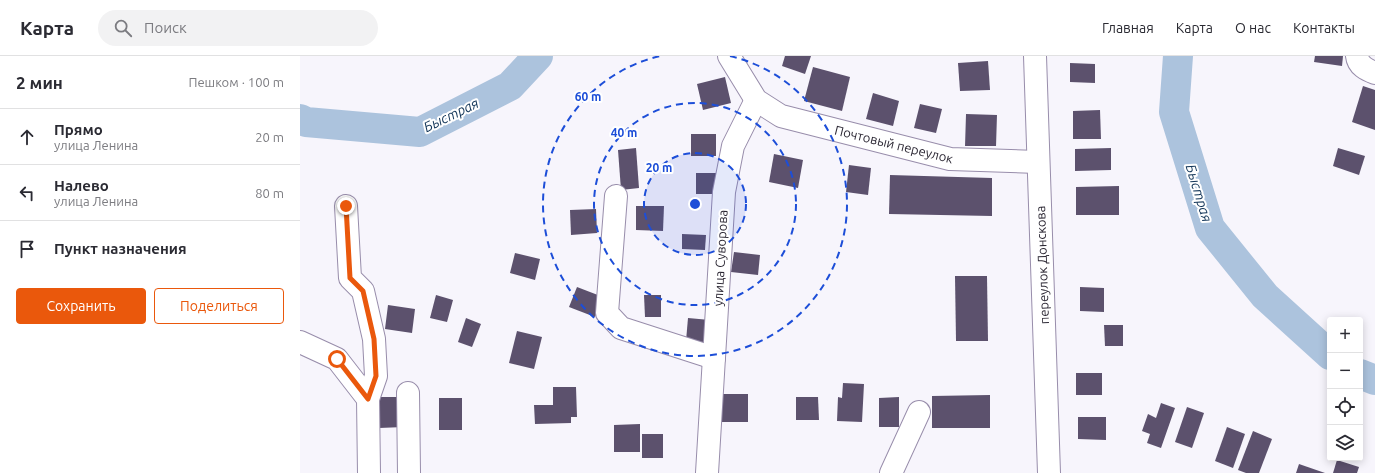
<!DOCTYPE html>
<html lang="ru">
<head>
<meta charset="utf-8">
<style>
	:root { --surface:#fff; --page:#f2f2f3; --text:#2b2b33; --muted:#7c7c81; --line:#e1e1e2; --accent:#ea580c }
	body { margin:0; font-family:Ubuntu,sans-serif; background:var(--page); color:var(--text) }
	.controls { position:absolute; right:12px; bottom:12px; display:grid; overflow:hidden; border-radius:4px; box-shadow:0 2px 10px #0003 }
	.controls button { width:36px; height:36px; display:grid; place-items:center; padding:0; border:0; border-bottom:1px solid var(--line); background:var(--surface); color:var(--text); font:20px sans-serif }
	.stop { position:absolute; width:12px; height:12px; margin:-9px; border:3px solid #ea580c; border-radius:50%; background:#fff }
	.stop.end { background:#ea580c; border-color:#fff; box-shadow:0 1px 4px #0008 }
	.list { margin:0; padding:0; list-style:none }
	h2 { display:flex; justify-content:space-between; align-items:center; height:52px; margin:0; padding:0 16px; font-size:17px }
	h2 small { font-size:13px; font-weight:400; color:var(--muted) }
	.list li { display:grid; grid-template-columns:26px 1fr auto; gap:12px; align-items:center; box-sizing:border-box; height:56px; padding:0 16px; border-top:1px solid var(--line) }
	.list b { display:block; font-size:15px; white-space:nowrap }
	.list p { margin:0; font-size:13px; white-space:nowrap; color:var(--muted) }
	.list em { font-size:13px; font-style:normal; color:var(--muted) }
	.actions { display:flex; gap:8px; padding:12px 16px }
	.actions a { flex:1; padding:9px 0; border:1px solid var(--accent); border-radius:4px; text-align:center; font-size:14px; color:var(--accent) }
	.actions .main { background:var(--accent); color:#fff }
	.icon { flex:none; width:22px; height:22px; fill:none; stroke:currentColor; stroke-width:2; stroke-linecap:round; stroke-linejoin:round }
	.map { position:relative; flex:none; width:1075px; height:417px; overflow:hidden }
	header { display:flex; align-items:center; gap:24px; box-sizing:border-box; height:56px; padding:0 20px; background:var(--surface); border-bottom:1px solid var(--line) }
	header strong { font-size:19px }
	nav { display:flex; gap:22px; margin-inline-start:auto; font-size:14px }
	.search { width:280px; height:36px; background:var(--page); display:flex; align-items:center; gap:10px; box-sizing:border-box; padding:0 14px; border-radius:22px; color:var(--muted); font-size:15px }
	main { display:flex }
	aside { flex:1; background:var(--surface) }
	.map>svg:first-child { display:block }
</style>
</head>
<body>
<header>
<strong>Карта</strong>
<div class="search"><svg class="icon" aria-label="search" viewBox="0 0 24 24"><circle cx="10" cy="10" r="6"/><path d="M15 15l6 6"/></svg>Поиск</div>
<nav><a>Главная</a><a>Карта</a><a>О нас</a><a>Контакты</a></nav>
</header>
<main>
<aside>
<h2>2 мин<small>Пешком · 100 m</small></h2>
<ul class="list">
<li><svg class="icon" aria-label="ahead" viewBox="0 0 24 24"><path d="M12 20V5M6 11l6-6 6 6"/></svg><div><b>Прямо</b><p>улица Ленина</p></div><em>20 m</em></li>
<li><svg class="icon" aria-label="left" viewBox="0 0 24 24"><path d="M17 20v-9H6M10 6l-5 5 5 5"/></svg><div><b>Налево</b><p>улица Ленина</p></div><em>80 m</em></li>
<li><svg class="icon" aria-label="arrive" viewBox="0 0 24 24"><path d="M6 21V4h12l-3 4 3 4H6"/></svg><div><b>Пункт назначения</b></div></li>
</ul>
<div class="actions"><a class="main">Сохранить</a><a>Поделиться</a></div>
</aside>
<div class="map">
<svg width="1075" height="417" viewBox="0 0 1075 417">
	<rect width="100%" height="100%" fill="#f7f5fc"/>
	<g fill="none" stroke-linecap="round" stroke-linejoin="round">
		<g stroke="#acc3dd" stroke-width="30">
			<path d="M878,0l-4,56 36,116 55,68 65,59"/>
			<path d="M0,63l6,3 114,10 90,-46 28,-30"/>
			<path d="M1060,318l15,6"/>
		</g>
	</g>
	<g fill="#5c516d">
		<path d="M485,0h26l-6,18 -23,-8z"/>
		<path d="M1015,0h28l-1,10 -28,-4z"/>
		<path d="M688,5l2,29 -30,1 -2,-28z"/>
		<path d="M770,7l25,1v19l-25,-1z"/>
		<path d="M513,11l37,10 -8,34 -38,-10z"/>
		<path d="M425,21l6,26 -28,7 -6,-26z"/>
		<path d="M1063,30l12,4v40l-23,-8z"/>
		<path d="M573,37l26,8 -6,25 -27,-7z"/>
		<path d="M620,48l22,5 -6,24 -22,-5z"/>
		<path d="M800,54l1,29h-28v-28z"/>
		<path d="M666,58l31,1 -1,31h-31z"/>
		<rect x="391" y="78" width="25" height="22"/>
		<path d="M336,92l3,40 -18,2 -3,-40z"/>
		<path d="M811,92v22l-36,1v-22z"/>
		<path d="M1038,92l27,8 -6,19 -26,-9z"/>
		<path d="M474,98l29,6 -5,28 -29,-6z"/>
		<path d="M549,109l22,3 -3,27 -22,-3z"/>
		<path d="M396,117h20l1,21h-21z"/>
		<path d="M590,119l102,3v38l-103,-2z"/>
		<path d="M819,130v29h-43v-28z"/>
		<path d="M336,150h28l-1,25 -27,-1z"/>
		<path d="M296,153l1,24 -26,2 -1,-25z"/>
		<path d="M382,178l24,1 -1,15 -23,-1z"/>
		<path d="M434,196l26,3 -2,20 -27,-3z"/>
		<path d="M215,197l25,6 -5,21 -25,-7z"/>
		<path d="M655,220h32l1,65h-32z"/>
		<path d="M277,231l26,10 -8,20 -26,-10z"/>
		<path d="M780,231l24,1v24l-24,-1z"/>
		<path d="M136,239l17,5 -6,22 -17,-4z"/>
		<path d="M344,239h17v22h-16z"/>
		<path d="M88,249l27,4 -3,24 -27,-4z"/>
		<path d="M166,262l15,6 -9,23 -14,-5z"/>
		<path d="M388,262l22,2 -2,23 -22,-2z"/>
		<path d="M804,269h19v21h-18z"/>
		<path d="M217,275l25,6 -8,32 -25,-6z"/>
		<rect x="776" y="317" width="26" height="22"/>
		<path d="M543,327l21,1 -2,38 -25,-1 1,-24 4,1z"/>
		<path d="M253,331h23l1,30h-6v6l-36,1 -1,-19h19z"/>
		<rect x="420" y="338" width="28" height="28"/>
		<path d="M690,339v33h-58v-32z"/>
		<path d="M74,341h29l1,30 -25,1z"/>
		<path d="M496,341h22l1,23h-23z"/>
		<path d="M599,341v30h-20v-29z"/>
		<rect x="139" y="342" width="23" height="32"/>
		<path d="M861,347l14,5 -14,40 -14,-5 3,-9 -8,-3 6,-17 8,4z"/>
		<path d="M887,351l17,6 -12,35 -17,-6z"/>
		<path d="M778,361h28v23l-28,-1z"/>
		<path d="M340,368v28h-26v-27z"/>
		<path d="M927,371l18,7 -12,34 -18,-7z"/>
		<path d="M953,375l19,8 -13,34h-13l-8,-3z"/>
		<rect x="342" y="378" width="21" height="24"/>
		<path d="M1037,404l22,7 -2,6h-24z"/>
		<path d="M999,408l26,9h-29z"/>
	</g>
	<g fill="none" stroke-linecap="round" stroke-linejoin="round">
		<g stroke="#988dab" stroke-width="24">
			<g id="minor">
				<path d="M429,0l27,44 25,16 169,43 88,3"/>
				<path d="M735,0l14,417"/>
				<path d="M1057,0c1,10 10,14 18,17"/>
				<path d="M316,140l-9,117 14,15 93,30"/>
				<path d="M46,150l4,72 13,13 11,48 2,37 -8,23"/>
				<path d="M0,286l37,17 31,40 1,74"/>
				<path d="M108,337l1,80"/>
				<path d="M407,417l17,-281 9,-46 23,-46"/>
				<path d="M591,417l28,-61"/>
			</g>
		</g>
		<use href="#minor" stroke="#fff" stroke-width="22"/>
	</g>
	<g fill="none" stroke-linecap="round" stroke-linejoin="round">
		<path stroke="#ea580c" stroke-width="5" d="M37,303l31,40 8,-23 -2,-37 -11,-48 -13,-13 -4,-72"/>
	</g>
	<circle cx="395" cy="148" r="51" fill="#1d4ed8" fill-opacity=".12"/>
	<g fill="none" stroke="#1d4ed8" stroke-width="2" stroke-dasharray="7 5">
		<circle cx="395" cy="148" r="51"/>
		<circle cx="395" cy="148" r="101"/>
		<path d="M430 0A152 152 0 1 1 360 0"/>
	</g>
	<g text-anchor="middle" stroke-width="4" stroke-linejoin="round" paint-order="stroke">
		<g font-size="13" fill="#2c2834" stroke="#fff">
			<text transform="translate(594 88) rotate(14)" y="5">Почтовый переулок</text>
			<text transform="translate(420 202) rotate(-87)" y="5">улица Суворова</text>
			<text transform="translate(742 209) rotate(-92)" y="5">переулок Донскова</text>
		</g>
		<g font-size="14" font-style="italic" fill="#113457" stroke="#fff">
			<text transform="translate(151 59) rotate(-26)" y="5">Быстрая</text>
			<text transform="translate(899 137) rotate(73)" y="5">Быстрая</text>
		</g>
	</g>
	<circle cx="395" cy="148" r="6" fill="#1d4ed8" stroke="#fff" stroke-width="2"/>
	<g font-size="12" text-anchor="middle" font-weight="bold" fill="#1d4ed8" stroke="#fff" stroke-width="4" stroke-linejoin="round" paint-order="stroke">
		<text x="288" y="45">60 m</text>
		<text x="324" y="81">40 m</text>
		<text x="359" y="116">20 m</text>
	</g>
</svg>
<div class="controls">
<button>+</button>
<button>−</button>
<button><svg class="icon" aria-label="locate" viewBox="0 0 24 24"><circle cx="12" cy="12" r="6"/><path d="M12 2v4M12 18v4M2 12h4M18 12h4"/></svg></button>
<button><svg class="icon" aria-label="layers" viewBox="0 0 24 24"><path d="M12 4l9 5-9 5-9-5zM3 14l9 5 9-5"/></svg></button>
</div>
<div class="stop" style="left:37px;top:303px"></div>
<div class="stop end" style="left:46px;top:150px"></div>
</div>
</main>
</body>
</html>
